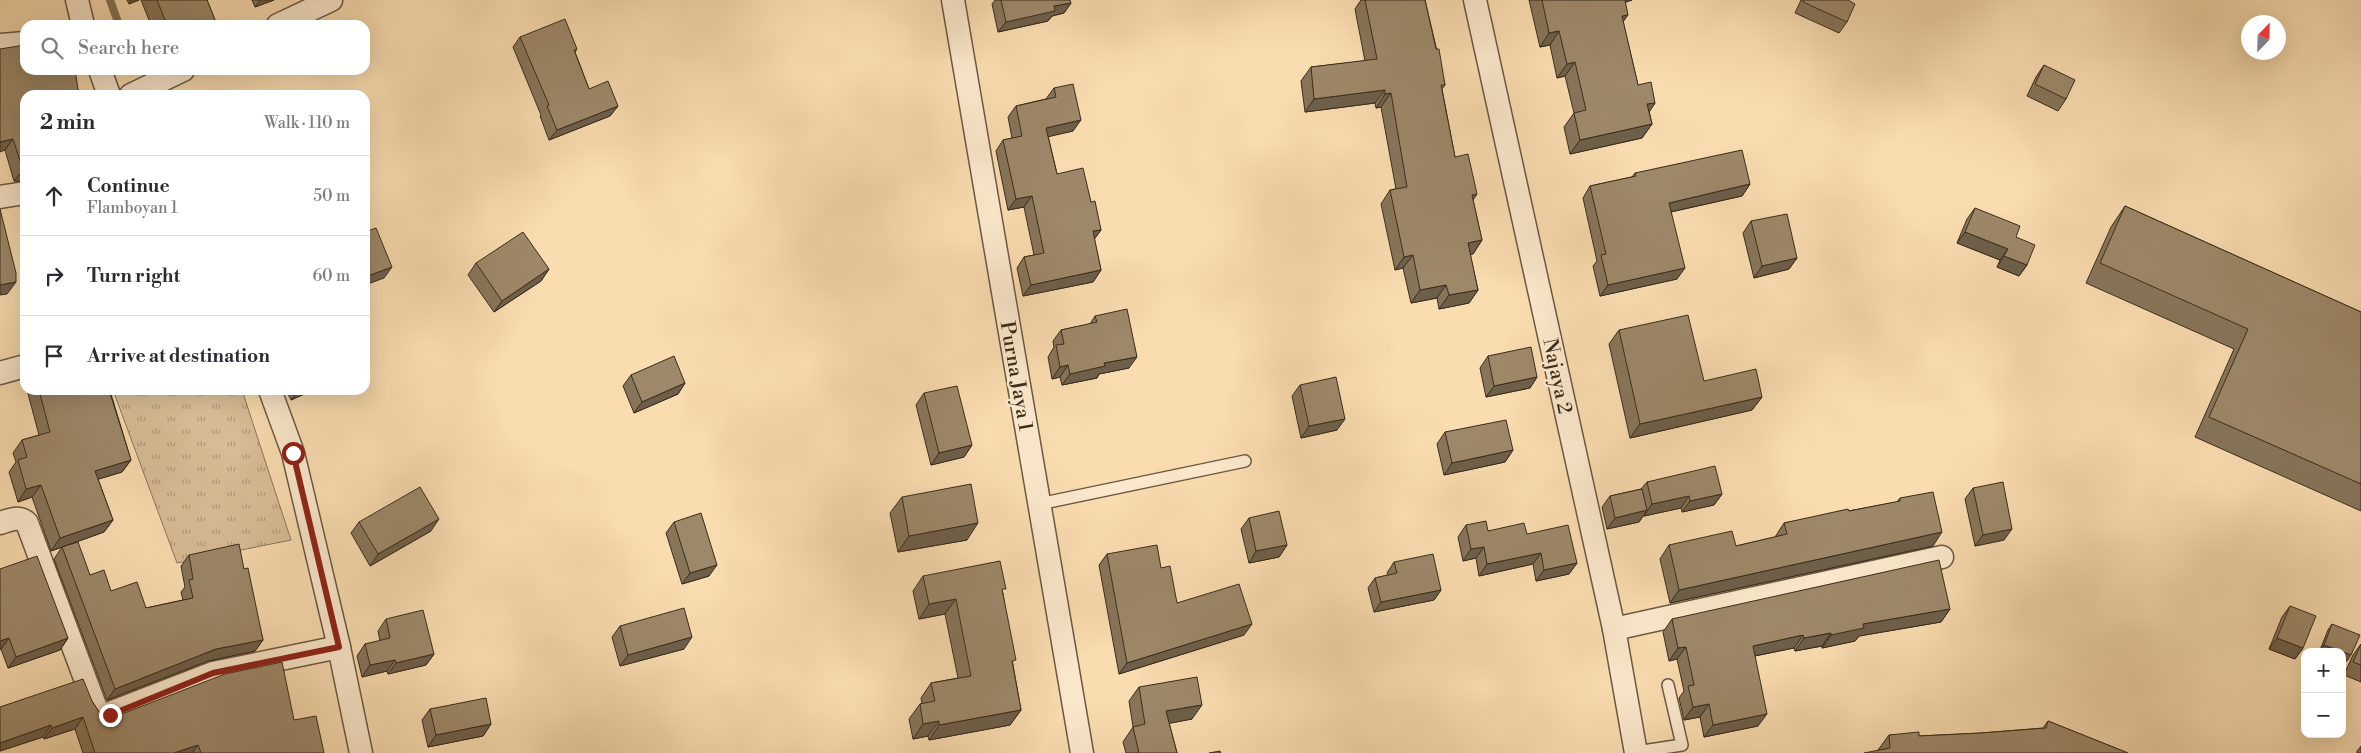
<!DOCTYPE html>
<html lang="en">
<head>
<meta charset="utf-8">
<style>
	:root { --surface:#fff; --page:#f2f2f3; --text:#2b2b33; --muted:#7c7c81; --line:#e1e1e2 }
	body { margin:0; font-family:"Libre Bodoni",serif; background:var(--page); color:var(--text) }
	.controls { position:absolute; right:15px; bottom:15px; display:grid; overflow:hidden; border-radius:10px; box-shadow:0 5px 20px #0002 }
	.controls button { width:45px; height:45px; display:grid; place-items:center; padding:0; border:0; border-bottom:1px solid var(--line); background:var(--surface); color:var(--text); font:25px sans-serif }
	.compass { position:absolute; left:2241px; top:15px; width:45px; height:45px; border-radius:50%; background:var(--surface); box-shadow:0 5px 20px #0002; rotate:23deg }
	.stop { position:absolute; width:15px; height:15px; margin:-11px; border:4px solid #8f2418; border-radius:50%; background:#fff }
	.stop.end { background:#8f2418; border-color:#fff; box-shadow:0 1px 5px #0008 }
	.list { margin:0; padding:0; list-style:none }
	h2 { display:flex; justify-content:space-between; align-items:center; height:65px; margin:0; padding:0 20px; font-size:21px }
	h2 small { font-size:16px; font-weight:400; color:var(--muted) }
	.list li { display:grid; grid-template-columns:32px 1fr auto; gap:15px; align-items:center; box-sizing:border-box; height:80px; padding:0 20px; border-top:1px solid var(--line) }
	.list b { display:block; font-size:19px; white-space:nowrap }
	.list p { margin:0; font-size:16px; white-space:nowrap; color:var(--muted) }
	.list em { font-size:16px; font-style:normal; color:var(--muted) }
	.icon { flex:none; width:28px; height:28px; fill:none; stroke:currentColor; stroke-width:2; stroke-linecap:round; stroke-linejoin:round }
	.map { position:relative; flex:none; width:2361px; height:753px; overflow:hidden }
	.search { position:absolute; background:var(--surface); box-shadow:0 5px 20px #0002; left:20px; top:20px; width:350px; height:55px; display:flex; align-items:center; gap:12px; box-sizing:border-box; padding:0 18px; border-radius:15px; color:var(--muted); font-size:19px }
	.panel { position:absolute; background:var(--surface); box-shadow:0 5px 20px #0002; left:20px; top:90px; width:350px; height:305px; border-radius:15px }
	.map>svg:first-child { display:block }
</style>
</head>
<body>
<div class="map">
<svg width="2361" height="753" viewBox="0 0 2361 753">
	<defs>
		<pattern id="grass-tufts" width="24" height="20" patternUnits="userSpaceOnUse" patternTransform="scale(1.25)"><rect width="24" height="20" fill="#d9be97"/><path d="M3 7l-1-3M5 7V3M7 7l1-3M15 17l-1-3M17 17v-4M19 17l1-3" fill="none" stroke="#b19b7a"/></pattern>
	</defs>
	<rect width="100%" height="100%" fill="#f9dcb0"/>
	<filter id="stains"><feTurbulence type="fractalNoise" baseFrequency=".004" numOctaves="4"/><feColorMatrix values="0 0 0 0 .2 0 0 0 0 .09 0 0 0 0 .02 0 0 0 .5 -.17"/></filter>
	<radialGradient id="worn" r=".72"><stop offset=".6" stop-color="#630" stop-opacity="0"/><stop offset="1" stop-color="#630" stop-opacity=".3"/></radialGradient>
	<path fill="url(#grass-tufts)" stroke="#8a765a" d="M113,390h129l49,150 -114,23z"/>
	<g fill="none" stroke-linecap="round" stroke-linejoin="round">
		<path stroke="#867257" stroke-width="8" d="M110,0l9,25"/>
		<g stroke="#6a5941" stroke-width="14">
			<g id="lane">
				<path d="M1039,504l206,-43"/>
				<path d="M1636,752l46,-7 -14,-60"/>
			</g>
		</g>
		<g stroke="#6a5941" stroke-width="25">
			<g id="street">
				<path d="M77,0l6,25"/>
				<path d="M953,0l129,753"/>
				<path d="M1475,0l139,629 22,124"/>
				<path d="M278,25l53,-25"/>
				<path d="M0,45l25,-2"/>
				<path d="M100,70l9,25"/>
				<path d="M131,95l52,-25"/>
				<path d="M0,197l25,-4"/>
				<path d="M0,373l25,-7"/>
				<path d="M270,390l23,63 46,194 22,106"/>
				<path d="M0,523c10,-3 19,-8 27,0l69,185 6,8 111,-43 126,-26"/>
				<path d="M1614,629l328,-72"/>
			</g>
		</g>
		<use href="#lane" stroke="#fbe8cc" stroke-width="11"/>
		<use href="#street" stroke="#fbe8cc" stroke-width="22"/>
	</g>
	<g fill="#87755a" stroke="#3a2d1c">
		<path d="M127,0h12l-10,4z"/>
		<path d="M141,0h66l10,25h-66z"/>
		<path d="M252,0h22l-19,7z"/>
		<path d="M995,0h6l70,3 -7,10 -12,3 -4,5 -50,11 -6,-28z"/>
		<path d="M1361,0h64l20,85 -3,4 13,68 18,43 9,40 -9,14h-3l8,36 -9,13 -30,6 -2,-11 -26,5 -8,-35 -8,2 -14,-66 9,-14 6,-1 -15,-82 -5,1 -1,-5 -70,9 -4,-31 10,-14 54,-6 -10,-52z"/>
		<path d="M1529,0h103l-7,2 -2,20 15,63 17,18 -6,8 3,13 -10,14 -72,16 -6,-27 10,-14 -9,-37 -8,2 -7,-33 -10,2z"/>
		<path d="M1801,0h47l-1,22 -8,11 -44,-20z"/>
		<path d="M520,37l57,12 -2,3 14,37 29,17 -8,10 -61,24 -9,-24 1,-1 -28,-68z"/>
		<path d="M2044,65l22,34 -8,12 -31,-15 9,-19z"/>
		<path d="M1054,88l19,43 -25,5 9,38 34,28 10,28 -7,9 7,31 -8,12 -70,14 -6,-28 7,-11 10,-2 -10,-48 -16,3 -12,-59 7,-11 9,-2 -4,-21 8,-11 30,-7z"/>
		<path d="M25,95v86h-11l-9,-31z"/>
		<path d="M1635,173l115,11 -8,12 -71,16 6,67 -77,17 -7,-30 4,-5 -14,-63 7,-12 42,-9z"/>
		<path d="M25,203v13l-3,-9z"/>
		<path d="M2125,206l236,106v199l-166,-74 39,-88 -148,-66 25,-56z"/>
		<path d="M1975,208l41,29 11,28 -8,11 -22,-9 3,-7 -43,-17 10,-24z"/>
		<path d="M1751,221l46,37 -8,11 -35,9 -11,-45z"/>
		<path d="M476,263l73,6 -8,12 -47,31 -26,-37z"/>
		<path d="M1095,316l34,52 -30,6 -2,4 -35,7 -2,-8 -8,2 -4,-22 6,-10 -1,-6 8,-11 29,-6z"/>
		<path d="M1619,330l85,51 58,16 -10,13 -122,28 -21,-94z"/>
		<path d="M1488,356l49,21 -7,11 -44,9 -6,-29z"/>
		<path d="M631,375l54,8 -7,11 -44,19 -11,-27z"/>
		<path d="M1300,385l37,45 -36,8 -9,-42z"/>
		<path d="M27,390h87l-3,4 20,66 -9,12 -24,7 15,41 -9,12 -53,19 -19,-54 -14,5 -9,-30 7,-10 -3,-9 9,-13 17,-5z"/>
		<path d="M286,390h27l-22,10z"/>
		<path d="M924,393l48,52 -8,12 -33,8 -15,-60z"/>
		<path d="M1445,432l68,18 -8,12 -61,13 -7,-31z"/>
		<path d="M1647,482l75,12 -8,11 -32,7 -1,-4 -37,8v-1l-5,7 -32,7 -5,-22 8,-11 31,-7z"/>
		<path d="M1973,488l31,52 -29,6 -10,-47z"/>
		<path d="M902,497l65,43 -69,12 -8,-39z"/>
		<path d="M1900,498l33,48 -263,57 -10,-44 9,-14 67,1 39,-9 9,-14 113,-21z"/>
		<path d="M1249,518l38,27 -8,12 -30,6 -8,-34z"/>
		<path d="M359,522l72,9 -61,35 -19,-33z"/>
		<path d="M674,522l35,54 -27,8 -16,-51z"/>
		<path d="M1466,525l22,6 39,3 50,29 -8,11 -33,7 -3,-17 -54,12 -3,-18 -13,3 -5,-24z"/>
		<path d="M62,547l28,28 21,16 35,17 37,-8 -2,-8 4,-5 -4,-21 8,-11 55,14 19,71 -8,11 -47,10 -101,39 -53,-141z"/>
		<path d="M1107,554l54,14 16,35 67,32 -125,39 -20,-109z"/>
		<path d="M1394,562l47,28 -7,10 -60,12 -6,-24 7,-10 13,-3 -1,-2z"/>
		<path d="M0,569l68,69 -8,12 -52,18 -7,-19z"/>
		<path d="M923,576l80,17 10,72 8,45 -11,15 -81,15 -1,-4 -15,3 -4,-20 11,-15h2l-1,-6 10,-15 27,-5 -13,-64 -26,5 -6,-28z"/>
		<path d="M2290,606l13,42 -8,11 -26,-10 13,-32z"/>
		<path d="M1950,609l-9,13 -82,14 -4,5 -33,7v-2l-27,5 -1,-3 -39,8 3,70 -54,11 -4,-20 -16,3 -5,-22 5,-7 -7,-32 -8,2 -6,-29 9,-13z"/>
		<path d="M386,619l48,35 -8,11 -38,9 -1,-3 -25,6 -5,-21 8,-12 15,-3 -2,-10z"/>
		<path d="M2332,624l15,37 -5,-9h-19l-3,-2 8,-20z"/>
		<path d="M620,626l64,23 -64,17 -8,-29z"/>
		<path d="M2361,644v38l-17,-7 9,-20z"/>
		<path d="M1139,687l53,32 -23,4 8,30h-51l-3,-11 10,-15 -4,-26z"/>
		<path d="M92,701l7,11 7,5 188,3 30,33h-241l-8,-24 -31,10 -1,-2 -43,14z"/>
		<path d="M430,709l61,15 -8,12 -55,11 -6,-27z"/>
		<path d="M2048,721l80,32 -250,-3 11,-15 30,1 62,-3 62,-5z"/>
		<path d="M2361,746v7h-4v-2z"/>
	</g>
	<g fill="#6e5f4a" stroke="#3a2d1c">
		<path d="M131,0h8l-10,4z"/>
		<path d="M260,0h14l-19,7z"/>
		<path d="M1618,0h14l-19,7z"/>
		<path d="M1071,3l-7,10 -12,3 -4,5 -50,11 8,-10 48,-16z"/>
		<path d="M1628,15l-10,14 4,-13z"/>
		<path d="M1559,31l-9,14 -10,2 9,-14z"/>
		<path d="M1575,62l-10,14 -8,2 10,-14z"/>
		<path d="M1385,90l-10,13 -70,9 9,-13z"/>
		<path d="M1391,93l-10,14 -5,1 9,-14z"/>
		<path d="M1655,103l-9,14 1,-13z"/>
		<path d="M618,106l-8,10 -61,24 8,-10z"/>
		<path d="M1081,120l-8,11 -34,8 7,-11z"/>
		<path d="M1652,124l-10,14 -72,16 10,-14z"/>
		<path d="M13,139l-8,11 -5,2v-10z"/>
		<path d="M25,169v12h-11l9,-11z"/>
		<path d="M1750,184l-8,12 -81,18 8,-11z"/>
		<path d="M1477,194l-9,14 4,-13z"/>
		<path d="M1032,196l-8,11 -16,3 8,-11z"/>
		<path d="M1101,230l-8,11v-10z"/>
		<path d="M1965,232l43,17 -8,11 -43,-17z"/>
		<path d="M1482,240l-9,14 -14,3 9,-14z"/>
		<path d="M1413,255l-10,13 -8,2 9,-13z"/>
		<path d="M2004,256l23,9 -8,11 -22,-9z"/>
		<path d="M1797,258l-8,11 -35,9 8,-12z"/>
		<path d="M392,267l-8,11 -19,7v-8z"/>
		<path d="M1685,268l-8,11 -77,17 8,-11z"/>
		<path d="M549,269l-8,12 -47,31 8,-11z"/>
		<path d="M1101,270l-8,12 -70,14 8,-11z"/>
		<path d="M16,282l-9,12 -7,1v-10z"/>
		<path d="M1446,285l-9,13 -26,5 9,-13z"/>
		<path d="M1478,290l-9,13 -30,6 10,-14z"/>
		<path d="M1137,357l-8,11 -30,6 -2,4 -35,7 8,-11 34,-11z"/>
		<path d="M1068,365l-8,12 -8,2 8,-12z"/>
		<path d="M1537,377l-7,11 -44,9 8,-11z"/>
		<path d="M685,383l-7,11 -44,19 8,-11z"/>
		<path d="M109,390h5l-8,10z"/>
		<path d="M298,390h15l-22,10z"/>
		<path d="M1762,397l-10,13 -122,28 10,-14z"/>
		<path d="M1345,419l-8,11 -36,8 8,-12z"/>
		<path d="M972,445l-8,12 -33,8 8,-12z"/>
		<path d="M1513,450l-8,12 -61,13 8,-12z"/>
		<path d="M131,460l-9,12 -36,11 9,-12z"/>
		<path d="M41,485l-9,12 -14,5 8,-13z"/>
		<path d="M1722,494l-8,11 -32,7 8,-11z"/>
		<path d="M1689,496l-8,12 -37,8 8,-12z"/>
		<path d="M1647,510l-8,12 -32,7 8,-11z"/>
		<path d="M439,519l-8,12 -61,35 8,-12z"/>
		<path d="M113,520l-9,12 -53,19 9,-13z"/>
		<path d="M978,523l-11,17 -69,12 11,-16z"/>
		<path d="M2012,529l-8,11 -29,6 8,-11z"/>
		<path d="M1942,532l-9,14 -263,57 9,-13z"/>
		<path d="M1287,545l-8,12 -30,6 7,-12z"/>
		<path d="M1484,547l-8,11 -13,3 8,-12z"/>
		<path d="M1541,553l-8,11 -54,12 8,-12z"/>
		<path d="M1577,563l-8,11 -33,7 8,-11z"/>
		<path d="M717,565l-8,11 -27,8 8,-11z"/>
		<path d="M1441,590l-7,10 -60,12 7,-10z"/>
		<path d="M956,599l-11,15 -26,5 10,-15z"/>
		<path d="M1950,609l-9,13 -82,14 -4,5 -33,7 9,-13 32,-11z"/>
		<path d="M1252,624l-8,11 -125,39 8,-11z"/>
		<path d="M1831,633l-9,13 -27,5 9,-13z"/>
		<path d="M1803,635l-9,13 -50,10 9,-12z"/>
		<path d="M692,637l-8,12 -64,17 8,-11z"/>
		<path d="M9,638l-8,11 -1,1v-9z"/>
		<path d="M68,638l-8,12 -52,18 8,-11z"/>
		<path d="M2277,638l26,10 -8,11 -26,-10z"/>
		<path d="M263,640l-8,11 -47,10 -101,39 8,-11 101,-40z"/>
		<path d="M2324,645l18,7h-19l-3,-2z"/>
		<path d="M1686,647l-9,12 -8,2 9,-13z"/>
		<path d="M2342,652l9,3 -4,6 -5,-2z"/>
		<path d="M434,654l-8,11 -38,9 8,-11z"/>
		<path d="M395,660l-8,11 -25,6 8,-12z"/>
		<path d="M1709,704l-9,13 -16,3 9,-13z"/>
		<path d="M1202,705l-10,14 -36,7 10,-15z"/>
		<path d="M1021,710l-11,15 -81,15 10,-15z"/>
		<path d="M1767,714l-9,12 -54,11 9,-12z"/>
		<path d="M83,717l-8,12 -31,10 8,-11z"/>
		<path d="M939,721l-11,15 -15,3 10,-15z"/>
		<path d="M491,724l-8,12 -55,11 8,-12z"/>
		<path d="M51,725l-8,12 -43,14v-8z"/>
		<path d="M198,745l-6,8h-18z"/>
	</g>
	<g fill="#9d8869" stroke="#3a2d1c">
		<path d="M157,0h50l10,25h-50z"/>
		<path d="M1001,0h69l1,3 -17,3 1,5 -49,11z"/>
		<path d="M1365,0h60l11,49h3l6,36h-4l14,72 13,-3 9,40 -5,1 10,45 -14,3 10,47 -29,5 -3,-10 -26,5 -7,-35 -9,2 -14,-67 17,-3 -16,-94 -6,1v-4l-71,9 -3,-32 66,-8z"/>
		<path d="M1542,0h83l3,15 -6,1 16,69 13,-3 4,21 -8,1 5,20 -72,16 -6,-27 12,-3 -11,-48 -8,2 -8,-33 -10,2z"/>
		<path d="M1804,0h44l7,4 -8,18 -44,-20z"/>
		<path d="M565,19l12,30 -3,1 15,39 19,-8 10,25 -61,24 -10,-24 2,-1 -29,-68z"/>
		<path d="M25,45v25h50l4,25h-54v74l-2,1 -10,-31 -13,3v-93z"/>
		<path d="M2044,65l31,15 -9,19 -31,-15z"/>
		<path d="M1073,84l8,36 -35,8 11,46 26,-6 8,34 4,-1 6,29 -8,1 8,39 -70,15 -7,-28 20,-4 -12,-57 -16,3 -13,-59 19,-4 -6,-30 40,-9 -2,-9z"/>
		<path d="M1742,150l8,34 -81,19 16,65 -77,17 -7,-30 5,-1 -16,-68 46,-10 -1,-3z"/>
		<path d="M2125,206l236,106v172l-152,-67 39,-88 -148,-66z"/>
		<path d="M1975,208l45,18 -4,11 19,8 -8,20 -23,-9 4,-7 -43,-17z"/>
		<path d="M0,209l16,64v9l-16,3z"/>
		<path d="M1787,214l10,44 -35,8 -11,-45z"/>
		<path d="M376,228l16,39 -27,10v-45z"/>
		<path d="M523,232l26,37 -47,32 -26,-38z"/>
		<path d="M1127,309l10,48 -33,6 1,3 -35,8 -2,-9 -8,2 -4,-22 8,-1 -3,-14 36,-8 -2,-6z"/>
		<path d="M1688,315l16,66 52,-12 6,28 -122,27 -21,-94z"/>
		<path d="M1531,347l6,30 -43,9 -6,-30z"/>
		<path d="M674,356l11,27 -43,19 -11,-27z"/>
		<path d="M1336,377l9,42 -36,7 -9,-41z"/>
		<path d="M957,386l15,59 -33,8 -15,-60z"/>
		<path d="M39,390h70l22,70 -36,11 18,49 -53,18 -19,-53 -15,4 -8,-29 9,-3 -5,-17 28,-8z"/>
		<path d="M1506,420l7,30 -61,13 -7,-31z"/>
		<path d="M1715,466l7,28 -32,7 -1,-5 -37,8 -5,-22z"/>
		<path d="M2003,482l9,47 -29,6 -10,-47z"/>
		<path d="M971,484l7,39 -69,13 -7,-39z"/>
		<path d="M420,487l19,32 -61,35 -19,-32z"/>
		<path d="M1642,489l5,21 -32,8 -5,-22z"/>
		<path d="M1933,492l9,40 -263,58 -10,-45 63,-14 4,15 51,-12 -3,-11 64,-14 1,2 51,-10v-3z"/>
		<path d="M1279,511l8,34 -31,6 -7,-33z"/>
		<path d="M701,513l16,52 -27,8 -16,-51z"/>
		<path d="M1486,521l2,10 36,-8 3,11 41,-9 9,38 -33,7 -3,-17 -54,11 -3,-17 -13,2 -5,-24z"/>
		<path d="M78,542l12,33 14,-5 7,21 26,-9 9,26 47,-10 -4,-18 4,-1 -4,-24 50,-11 5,25 4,-1 15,72 -47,9 -101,40 -53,-142z"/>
		<path d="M1157,545l4,23 9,-2 7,37 62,-19 13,40 -125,39 -20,-109z"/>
		<path d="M1433,554l8,36 -60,12 -6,-24 22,-5 -3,-11z"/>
		<path d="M37,556l31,82 -52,19 -7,-19 -9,3v-72z"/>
		<path d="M1939,560l11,49 -87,15 1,4 -33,7v-2l-27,5 -1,-3 -50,11 14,68 -54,11 -4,-21 -16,3 -5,-21 6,-1 -8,-38 -8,1 -6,-29z"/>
		<path d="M1000,561l6,28h-4l14,71 -4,1 9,49 -82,15v-4l-16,3 -3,-20 15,-3 -4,-18 40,-7 -15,-77 -27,5 -6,-28z"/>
		<path d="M2290,606l26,10 -13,32 -26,-10z"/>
		<path d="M684,608l8,29 -64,18 -8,-29z"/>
		<path d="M423,610l11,44 -38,9 -1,-3 -25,5 -5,-21 25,-6 -4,-19z"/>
		<path d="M2332,624l28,11 -9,20 -27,-10z"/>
		<path d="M2361,644v21l-8,-3z"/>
		<path d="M282,662l12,58 22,-4 8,37h-123l-3,-8 -24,8h-79l-12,-36 -31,11 -1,-3 -51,18v-36l83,-28 9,22 7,11 7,5h8l111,-43z"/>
		<path d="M1197,677l5,28 -36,6 11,42h-38l-6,-26 12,-3 -6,-37z"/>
		<path d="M486,698l5,26 -55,11 -6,-26z"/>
		<path d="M2048,721l80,32h-264l26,-5 -1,-13 30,-3v4l62,-3 65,-5z"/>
		<path d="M1220,751l1,2h-12z"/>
	</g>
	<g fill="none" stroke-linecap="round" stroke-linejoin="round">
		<path stroke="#8f2418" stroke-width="6" d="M110,715l103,-42 126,-26 -46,-194"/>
	</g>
	<g text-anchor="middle" stroke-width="5" stroke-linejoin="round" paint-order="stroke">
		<g font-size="20" fill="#3a2d1c" stroke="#fbe8cc">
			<text transform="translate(1017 376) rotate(80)" y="7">Purna Jaya 1</text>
			<text transform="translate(1558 376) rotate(78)" y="7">Najaya 2</text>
		</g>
	</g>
	<rect width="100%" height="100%" filter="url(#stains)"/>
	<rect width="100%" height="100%" fill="url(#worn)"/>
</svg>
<div class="controls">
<button>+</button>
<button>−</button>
</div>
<svg class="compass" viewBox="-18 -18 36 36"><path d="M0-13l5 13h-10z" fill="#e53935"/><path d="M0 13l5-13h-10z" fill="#7c7c81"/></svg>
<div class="stop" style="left:293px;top:453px"></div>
<div class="stop end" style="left:110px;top:715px"></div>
<div class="search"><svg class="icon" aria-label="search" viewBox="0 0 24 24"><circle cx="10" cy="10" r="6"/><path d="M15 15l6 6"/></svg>Search here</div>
<section class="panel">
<h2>2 min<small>Walk · 110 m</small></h2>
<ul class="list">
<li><svg class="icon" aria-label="ahead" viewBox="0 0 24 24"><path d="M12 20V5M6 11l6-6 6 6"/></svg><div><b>Continue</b><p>Flamboyan 1</p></div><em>50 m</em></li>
<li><svg class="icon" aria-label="right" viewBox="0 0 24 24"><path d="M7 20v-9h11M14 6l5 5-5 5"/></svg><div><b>Turn right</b></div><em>60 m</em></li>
<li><svg class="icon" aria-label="arrive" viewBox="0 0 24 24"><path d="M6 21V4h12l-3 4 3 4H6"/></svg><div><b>Arrive at destination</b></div></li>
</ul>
</section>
</div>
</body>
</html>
